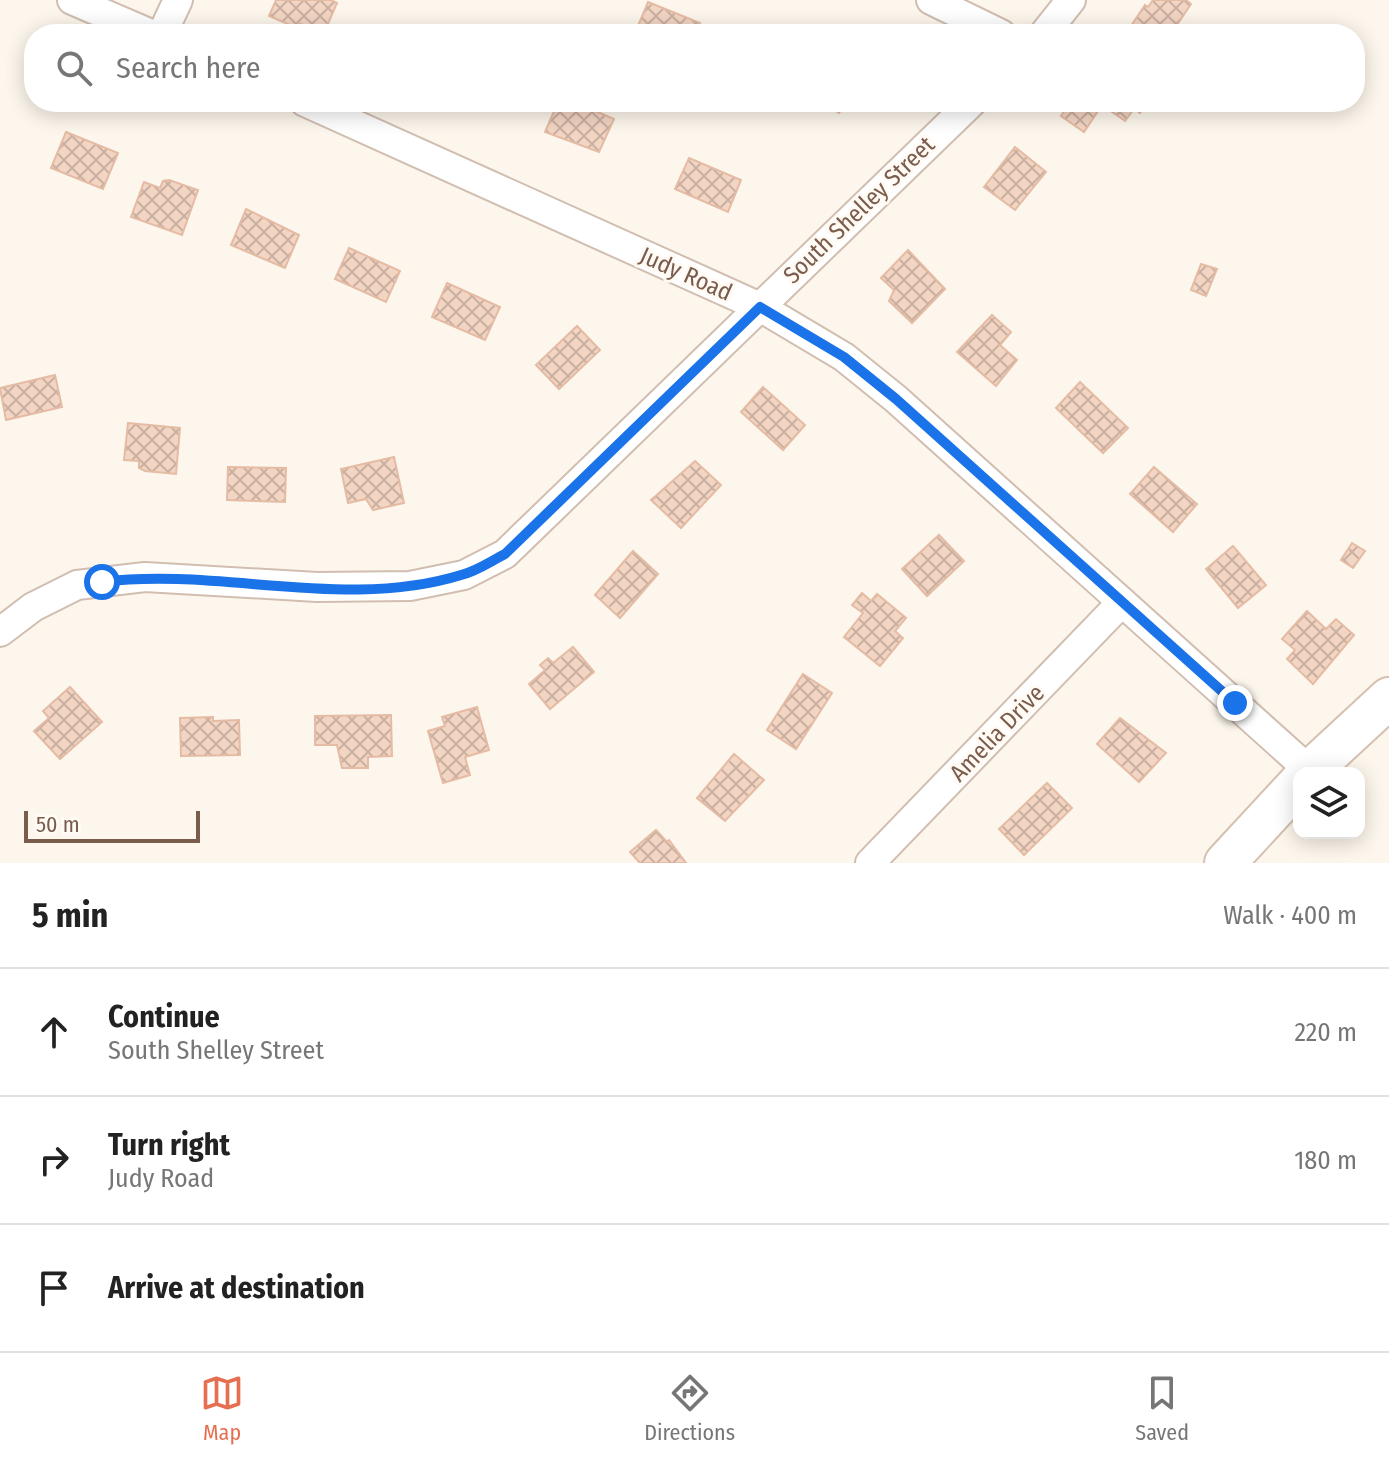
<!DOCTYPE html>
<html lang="en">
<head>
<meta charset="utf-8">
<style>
	:root { --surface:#fff; --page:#f6f6f6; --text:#222; --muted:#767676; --line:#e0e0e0; --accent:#e76f51 }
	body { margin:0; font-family:"Fira Sans Condensed",sans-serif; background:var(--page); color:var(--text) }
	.controls { position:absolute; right:24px; bottom:24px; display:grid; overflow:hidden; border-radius:16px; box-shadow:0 4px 20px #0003 }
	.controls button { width:72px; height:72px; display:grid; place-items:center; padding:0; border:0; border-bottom:2px solid var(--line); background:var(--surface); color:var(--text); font:40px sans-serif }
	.scale { position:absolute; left:24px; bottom:20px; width:176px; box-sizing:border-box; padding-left:8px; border:4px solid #7a5c4d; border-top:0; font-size:22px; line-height:28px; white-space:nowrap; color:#7a5c4d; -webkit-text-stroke:6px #fffaf3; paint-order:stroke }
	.stop { position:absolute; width:24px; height:24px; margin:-18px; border:6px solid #1a73e8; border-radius:50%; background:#fff }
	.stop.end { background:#1a73e8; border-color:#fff; box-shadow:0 2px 8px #0008 }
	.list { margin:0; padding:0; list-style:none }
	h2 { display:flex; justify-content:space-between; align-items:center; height:104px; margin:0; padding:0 32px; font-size:34px }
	h2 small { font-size:26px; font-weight:400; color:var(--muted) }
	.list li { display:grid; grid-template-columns:52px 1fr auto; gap:24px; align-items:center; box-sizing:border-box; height:128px; padding:0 32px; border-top:2px solid var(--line) }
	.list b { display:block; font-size:30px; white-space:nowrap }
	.list p { margin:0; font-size:26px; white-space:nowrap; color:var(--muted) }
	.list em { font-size:26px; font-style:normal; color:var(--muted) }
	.icon { flex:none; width:44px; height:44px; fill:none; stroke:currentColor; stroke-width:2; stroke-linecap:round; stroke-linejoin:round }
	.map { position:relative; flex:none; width:1389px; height:863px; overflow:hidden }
	.search { position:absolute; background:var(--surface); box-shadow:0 4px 20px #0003; left:24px; right:24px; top:24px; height:88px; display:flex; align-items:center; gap:20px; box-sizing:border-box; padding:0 28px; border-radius:32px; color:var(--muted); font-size:30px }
	.sheet { height:488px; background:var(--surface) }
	nav { display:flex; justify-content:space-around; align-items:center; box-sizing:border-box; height:112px; border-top:2px solid var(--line); background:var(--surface); font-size:22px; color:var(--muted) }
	nav a { display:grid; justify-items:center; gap:4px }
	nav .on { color:var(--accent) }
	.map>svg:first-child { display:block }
</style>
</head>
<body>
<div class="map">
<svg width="1389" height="863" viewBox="0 0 1389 863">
	<defs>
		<pattern id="building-cross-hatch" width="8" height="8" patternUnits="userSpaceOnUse" patternTransform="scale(2)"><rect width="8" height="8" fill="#f3d5c3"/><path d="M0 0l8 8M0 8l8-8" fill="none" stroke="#cab0a1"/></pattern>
	</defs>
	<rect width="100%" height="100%" fill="#fdf6ec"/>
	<g fill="url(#building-cross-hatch)" stroke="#e6bba3" stroke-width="2">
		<path d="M276,0h55l6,3 -13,30 -25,-10 -2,5 -28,-12z"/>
		<path d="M1153,0h33l5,4 -20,30 -44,-2 18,-27 3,2z"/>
		<path d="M648,2l52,21 -5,11 -60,-1z"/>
		<path d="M558,102h17l39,17 -15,33 -54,-20z"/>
		<path d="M822,102h25l-8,11z"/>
		<path d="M1070,102h78l-8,11 -6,-4 -9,12 -23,-16 -18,27 -23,-16z"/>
		<path d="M66,132l52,21 -15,36 -52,-21z"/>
		<path d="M1015,147l31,25 -31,38 -31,-23z"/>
		<path d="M689,158l52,22 -13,32 -53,-23z"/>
		<path d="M169,180l29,10 -16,45 -51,-18 13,-35 16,6 3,-7z"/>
		<path d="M246,209l53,26 -14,33 -54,-23z"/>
		<path d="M349,248l51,23 -14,31 -51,-23z"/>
		<path d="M908,250l37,39 -33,34 -23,-22 5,-11 -13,-12z"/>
		<path d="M1201,264l16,5 -11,27 -15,-6z"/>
		<path d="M447,283l53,24 -15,33 -53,-23z"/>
		<path d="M992,315l19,17 -11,13 17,15 -21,26 -39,-34z"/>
		<path d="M577,326l23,24 -41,39 -23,-24z"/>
		<path d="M55,375l7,32 -56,13 -6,-32z"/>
		<path d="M1080,382l48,46 -25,25 -47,-45z"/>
		<path d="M763,387l42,38 -22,25 -42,-38z"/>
		<path d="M128,423l52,5 -4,46 -31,-3 -6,-3v-7l-15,-1z"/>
		<path d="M394,457l10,46 -31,7 -7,-11 -18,4 -7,-34z"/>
		<path d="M695,461l26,24 -40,43 -30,-28z"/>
		<path d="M228,467l58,1 -1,34 -58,-2z"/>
		<path d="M1154,467l43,37 -24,28 -43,-38z"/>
		<path d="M939,535l25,26 -37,35 -25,-27z"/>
		<path d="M1352,543l13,8 -12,17 -12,-8z"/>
		<path d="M1233,546l33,39 -28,23 -32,-39z"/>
		<path d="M633,551l25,23 -38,44 -25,-23z"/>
		<path d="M862,593l9,8 6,-7 29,24 -11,13 8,7 -23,28 -36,-29 19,-24 -11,-8z"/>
		<path d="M1307,611l19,18 10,-10 18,16 -41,49 -26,-25 8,-9 -13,-11z"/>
		<path d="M573,647l21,25 -44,37 -21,-25 16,-14 -5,-5 8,-7 5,5z"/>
		<path d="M803,674l29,19 -36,56 -29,-19z"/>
		<path d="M70,687l32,35 -42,37 -26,-28 15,-13 -6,-7z"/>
		<path d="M477,707l12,43 -24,7 5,18 -27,8 -15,-52 17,-5 -3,-9z"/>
		<path d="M391,715l1,41 -24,1v11h-26l-5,-23h-22v-29z"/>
		<path d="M213,717v4l26,-1 1,35 -59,1 -1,-38z"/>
		<path d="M1120,718l46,35 -27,29 -42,-38z"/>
		<path d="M734,754l30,26 -39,41 -28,-23z"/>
		<path d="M1047,783l25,25 -48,47 -25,-26z"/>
		<path d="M656,830l11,12 2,-2 17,23h-46l-10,-11z"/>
	</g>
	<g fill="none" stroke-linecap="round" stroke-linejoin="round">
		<g stroke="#d1beb0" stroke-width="32">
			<g id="street">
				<path d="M72,0l79,34"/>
				<path d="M931,0l70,34"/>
				<path d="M162,34l16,-34"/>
				<path d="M1044,34l27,-34"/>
				<path d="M305,102l455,205 84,50 52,42 414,372"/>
				<path d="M0,632l33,-25 44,-22 68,-8 172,10 93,-1 54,-11 41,-21 467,-452"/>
				<path d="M870,863l252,-261"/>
			</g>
		</g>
		<g stroke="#d6c0b0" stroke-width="44">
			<g id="secondary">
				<path d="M1308,773l81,-75"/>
				<path d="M1225,863l74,-80"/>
			</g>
		</g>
		<use href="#street" stroke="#fff" stroke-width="28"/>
		<use href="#secondary" stroke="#fff" stroke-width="40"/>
	</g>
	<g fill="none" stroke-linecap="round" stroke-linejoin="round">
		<path stroke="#1a73e8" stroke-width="10" d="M102,582c118,-15 243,29 359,-7 16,-4 30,-14 44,-21l255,-247 84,50 52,42 339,304"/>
	</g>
	<g text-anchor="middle" stroke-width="6" stroke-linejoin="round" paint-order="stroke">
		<g font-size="24" fill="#7a5c4d" stroke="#fffaf3">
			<text transform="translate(859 210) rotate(-44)" y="8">South Shelley Street</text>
			<text transform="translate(686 274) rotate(24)" y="8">Judy Road</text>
			<text transform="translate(997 733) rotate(-46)" y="8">Amelia Drive</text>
		</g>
	</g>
</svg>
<div class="controls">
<button><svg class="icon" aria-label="layers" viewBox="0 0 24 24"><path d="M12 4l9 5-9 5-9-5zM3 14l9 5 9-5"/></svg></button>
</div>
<div class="scale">50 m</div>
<div class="stop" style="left:102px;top:582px"></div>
<div class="stop end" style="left:1235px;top:703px"></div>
<div class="search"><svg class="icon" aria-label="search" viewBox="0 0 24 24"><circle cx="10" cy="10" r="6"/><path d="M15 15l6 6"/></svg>Search here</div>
</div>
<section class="sheet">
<h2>5 min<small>Walk · 400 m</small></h2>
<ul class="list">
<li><svg class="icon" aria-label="ahead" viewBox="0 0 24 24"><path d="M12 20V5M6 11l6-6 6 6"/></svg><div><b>Continue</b><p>South Shelley Street</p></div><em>220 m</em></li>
<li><svg class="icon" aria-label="right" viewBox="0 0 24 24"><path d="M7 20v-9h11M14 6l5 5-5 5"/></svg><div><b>Turn right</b><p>Judy Road</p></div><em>180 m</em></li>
<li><svg class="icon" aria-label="arrive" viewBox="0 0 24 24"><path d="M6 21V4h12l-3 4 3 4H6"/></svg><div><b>Arrive at destination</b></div></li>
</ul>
</section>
<nav>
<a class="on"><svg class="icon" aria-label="map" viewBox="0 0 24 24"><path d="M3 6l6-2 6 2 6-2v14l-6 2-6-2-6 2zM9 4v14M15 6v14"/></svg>Map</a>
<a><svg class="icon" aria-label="directions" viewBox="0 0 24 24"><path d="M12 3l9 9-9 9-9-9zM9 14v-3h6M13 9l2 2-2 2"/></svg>Directions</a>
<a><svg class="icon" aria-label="saved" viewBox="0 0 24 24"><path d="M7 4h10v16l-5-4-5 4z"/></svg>Saved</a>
</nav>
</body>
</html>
